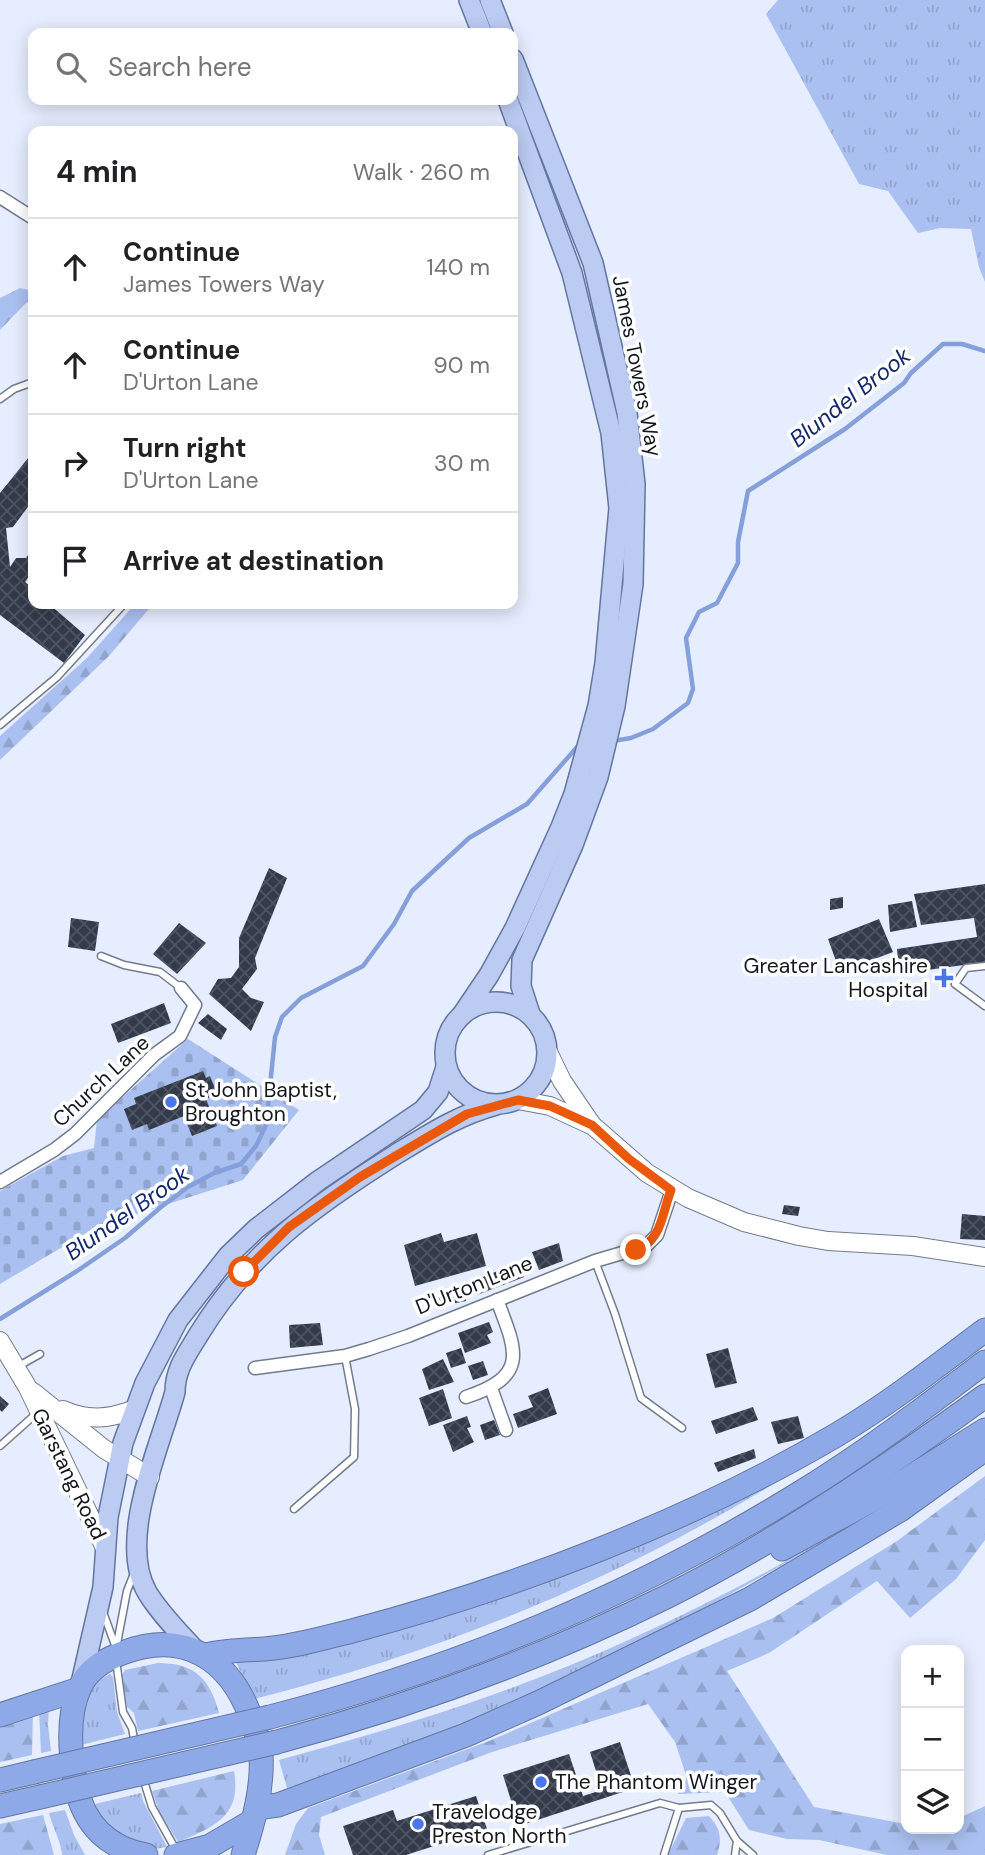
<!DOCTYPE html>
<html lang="en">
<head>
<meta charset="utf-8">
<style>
	:root { --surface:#fff; --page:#f2f2f2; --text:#202124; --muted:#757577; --line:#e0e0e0 }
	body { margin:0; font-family:"DM Sans",sans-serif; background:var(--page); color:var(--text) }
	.controls { position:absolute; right:21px; bottom:21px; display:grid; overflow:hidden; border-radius:14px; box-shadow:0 4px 18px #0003 }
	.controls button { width:63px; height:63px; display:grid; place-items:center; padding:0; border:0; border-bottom:2px solid var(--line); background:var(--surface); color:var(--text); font:35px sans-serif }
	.stop { position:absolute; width:21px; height:21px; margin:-16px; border:5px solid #ea580c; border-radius:50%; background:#fff }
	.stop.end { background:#ea580c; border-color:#fff; box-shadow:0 2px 7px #0008 }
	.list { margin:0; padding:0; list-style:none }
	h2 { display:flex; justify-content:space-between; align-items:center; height:91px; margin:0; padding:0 28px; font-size:30px }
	h2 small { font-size:23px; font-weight:400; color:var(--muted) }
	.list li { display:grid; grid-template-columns:46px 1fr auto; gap:21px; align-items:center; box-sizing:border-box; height:98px; padding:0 28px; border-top:2px solid var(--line) }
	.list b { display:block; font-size:26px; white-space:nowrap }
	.list p { margin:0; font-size:23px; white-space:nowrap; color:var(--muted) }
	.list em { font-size:23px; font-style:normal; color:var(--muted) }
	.icon { flex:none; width:38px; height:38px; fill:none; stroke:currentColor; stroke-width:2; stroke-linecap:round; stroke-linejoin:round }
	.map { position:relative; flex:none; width:985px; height:1855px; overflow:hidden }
	.search { position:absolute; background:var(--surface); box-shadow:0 4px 18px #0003; left:28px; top:28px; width:490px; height:77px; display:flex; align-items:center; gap:18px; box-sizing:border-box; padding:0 24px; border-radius:14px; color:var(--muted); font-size:26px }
	.panel { position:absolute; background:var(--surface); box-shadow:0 4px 18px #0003; left:28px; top:126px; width:490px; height:483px; border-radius:14px }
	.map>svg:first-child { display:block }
</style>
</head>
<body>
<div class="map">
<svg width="985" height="1855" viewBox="0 0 985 1855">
	<defs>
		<pattern id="grass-tufts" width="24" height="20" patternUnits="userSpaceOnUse" patternTransform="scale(1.75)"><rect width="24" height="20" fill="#aac0f0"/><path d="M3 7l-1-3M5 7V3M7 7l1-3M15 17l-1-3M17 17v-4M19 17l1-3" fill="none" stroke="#91a4cd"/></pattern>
		<pattern id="forest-firs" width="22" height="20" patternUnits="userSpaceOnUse" patternTransform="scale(1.75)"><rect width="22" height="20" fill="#aac0f0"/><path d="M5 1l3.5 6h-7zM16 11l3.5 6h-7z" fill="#91a4cd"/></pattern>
		<pattern id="cemetery-stones" width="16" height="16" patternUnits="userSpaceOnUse" patternTransform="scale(1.75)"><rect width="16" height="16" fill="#aac0f0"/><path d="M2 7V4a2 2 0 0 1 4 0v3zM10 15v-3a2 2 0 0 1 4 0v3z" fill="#91a4cd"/></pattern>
		<pattern id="building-cross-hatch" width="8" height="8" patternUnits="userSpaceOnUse" patternTransform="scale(1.75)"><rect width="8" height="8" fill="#333b4b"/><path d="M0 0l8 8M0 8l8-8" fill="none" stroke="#4e5462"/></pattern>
	</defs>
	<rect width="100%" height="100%" fill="#e6edfe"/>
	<g fill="url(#grass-tufts)">
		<path d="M778,0h207v282l-6,-15 -8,-38 -31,-1 -22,5 -30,-42 -29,-7 -93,-170z"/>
		<path d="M850,1436c-188,124 -377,208 -596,263l-22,-45 122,-17z"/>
		<path d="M878,1508c-185,113 -382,217 -591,280l-8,-28c72,-20 143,-40 213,-65 136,-48 263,-113 386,-187z"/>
		<path d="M110,1674l3,3 4,35 8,22 -44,11c1,-30 -3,-55 29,-71z"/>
		<path d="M49,1706l-1,19 3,26 -10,2 -2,-43z"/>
		<path d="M141,1793l2,8 24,46c-11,2 -28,5 -38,-1 -12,-6 -30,-30 -34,-42z"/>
		<path d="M65,1810l9,25 11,20h-23c0,-11 -10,-29 -13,-42z"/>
	</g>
	<g fill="url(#forest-firs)">
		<path d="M20,288l13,3v10l-6,1 -27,28v-32z"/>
		<path d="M135,604h18l-44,52 -109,104v-24l87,-78z"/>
		<path d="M985,1476v64l-29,39 -46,39 -33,-37 -108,72 -42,18 87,136 92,17v5h53v-11l26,-12v49h-98l-68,-15 -32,-1 -38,-9 -24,-38 -47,2 9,-16 -12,-36 -27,-38 -156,48 -171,65 -2,18 6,20h-40l11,-31 12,-16 181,-67 284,-123 124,-77z"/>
		<path d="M158,1663c36,0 52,15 61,50l-81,18 -4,-18 -7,-6 -5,-32 3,-5z"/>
		<path d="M33,1712l-1,43 -32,7v-41z"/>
		<path d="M234,1771c8,45 -20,56 -56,71l-19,-31 -7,-20z"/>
		<path d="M43,1815l11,40h-54v-31z"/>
		<path d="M709,1816c12,13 13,23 8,39h-49l18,-37z"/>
	</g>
	<path fill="url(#cemetery-stones)" d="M188,1039l111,71 -56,70 -147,47 -96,57v-93l63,-35 31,-8 3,-28z"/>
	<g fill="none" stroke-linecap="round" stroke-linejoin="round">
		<g stroke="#859fdb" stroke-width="4.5">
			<path d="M613,741l18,-3 22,-9 35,-26 5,-14 -7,-51 13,-26 18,-9 21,-40v-21l10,-51 97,-62 59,-46 7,-10 32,-29h19l23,7"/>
			<path d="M0,1319l77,-48 48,-33 36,-31 27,-20 26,-14 27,-9 15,-18 10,-21 9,-88 7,-20 19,-19 62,-32 31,-42 18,-33 57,-53 58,-34 51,-58 2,-1"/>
		</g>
	</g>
	<g fill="url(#building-cross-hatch)">
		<path d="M33,452v48l-20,27 -7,1 4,39 6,-9h10l5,-7 -2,-17 4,-6v42l-8,12 8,7v15h16l36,31 -21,28 -64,-48v-122z"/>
		<path d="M269,868l18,10 -32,80 2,11 -15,20 9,9 13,4 -13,29 -42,-37 9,-15 13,-1 8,-11v-29z"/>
		<path d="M985,884v78l-86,12 -2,-25 80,-12 -3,-19 -53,7 -7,-31z"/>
		<path d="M843,897v11l-13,2v-11z"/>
		<path d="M912,901l5,26 -27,5 -2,-27z"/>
		<path d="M71,918l28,4 -4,29 -27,-4z"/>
		<path d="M879,919l14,33 -53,20 -12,-33z"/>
		<path d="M179,923l27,20 -29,31 -24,-20z"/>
		<path d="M164,1003l7,20 -53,20 -7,-19z"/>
		<path d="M208,1014l19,15 -6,11 -23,-17z"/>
		<path d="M203,1071l3,7 4,-2 7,18 -11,5 11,27 -25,10 -8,-20 -35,14 -2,-6 -15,6 -8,-21 12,-5 -2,-6z"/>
		<path d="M784,1205l16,2 -2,9 -16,-2z"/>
		<path d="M962,1214l23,2v24l-25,-1z"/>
		<path d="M441,1233l3,9 33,-9 9,33 -71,20 -11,-41z"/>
		<path d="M559,1243l4,18 -24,9 -7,-18z"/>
		<path d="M517,1263l7,14 -47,18 -6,-13z"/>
		<path d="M466,1293v8l-26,5 -2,-9z"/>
		<path d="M489,1322l4,10 -6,3 4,8 -26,10 -7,-20z"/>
		<path d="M320,1323l3,22 -33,3 -1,-23z"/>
		<path d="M461,1348l5,15 -15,5 -5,-15z"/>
		<path d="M728,1348l9,35 -22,5 -9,-34z"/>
		<path d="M443,1359l11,23 -25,8 -7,-21z"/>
		<path d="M483,1361l5,14 -15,5 -5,-14z"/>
		<path d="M548,1388l9,26 -39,14 -5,-14 20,-7 -5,-11z"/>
		<path d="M443,1389l9,29 -23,8 -10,-28z"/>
		<path d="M0,1396l9,8 -7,8 -2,-2z"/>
		<path d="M753,1407l5,13 -42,14 -5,-13z"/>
		<path d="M467,1416l4,11 -4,1 7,14 -21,10 -10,-27z"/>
		<path d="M798,1416l6,22 -26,6 -7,-22z"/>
		<path d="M494,1420l6,15 -15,5 -5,-15z"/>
		<path d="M754,1449l2,9 -38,14 -4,-9z"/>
		<path d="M620,1742l15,46 -116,38 -16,-51 66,-21 14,42 19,-6 -12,-38z"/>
		<path d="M476,1796l11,33 -81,26h-53l-10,-29 50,-16 4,11z"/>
	</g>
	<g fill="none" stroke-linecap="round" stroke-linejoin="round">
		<g stroke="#727b8d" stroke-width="9">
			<g id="lane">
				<path d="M0,399l14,-10 19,-7"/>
				<path d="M0,725l57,-48 67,-73"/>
				<path d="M101,956l23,9 36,7 21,16"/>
				<path d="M985,966l-19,2 -11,16 30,22"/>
				<path d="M595,1261l20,53 26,84 41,30"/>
				<path d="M17,1367l23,-13"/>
				<path d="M0,1446l38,-34"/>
				<path d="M294,1509l60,-52 1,-48 -10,-53"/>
				<path d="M103,1612l12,33"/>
				<path d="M116,1649l11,-58 8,-20"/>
				<path d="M116,1660l7,52 9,16 3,16"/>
				<path d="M143,1778l9,29 24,43"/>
				<path d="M488,1855l172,-52 19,5 32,-3 9,8 17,28 16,14"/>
				<path d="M664,1855l15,-47"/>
				<path d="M735,1855l2,-14"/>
			</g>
		</g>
		<g stroke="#727b8d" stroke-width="15">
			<g id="street">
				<path d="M0,197l33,21"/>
				<path d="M0,1182l54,-32 21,-16 79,-79 26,-19 15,-31 -14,-17"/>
				<path d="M255,1368l90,-12 24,-7 39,-13 187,-75 51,-15 11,-11 15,-45"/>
				<path d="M491,1388l15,42"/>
				<path d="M466,1397c63,-21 51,-45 31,-97"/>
			</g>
		</g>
		<g stroke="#727b8d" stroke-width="20">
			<g id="secondary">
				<path d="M548,1052l14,29 30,44 55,48 41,25 56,24 55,14 29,5 85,5 72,11"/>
				<path d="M518,1100l32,6 39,18"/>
				<path d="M0,1341l28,47 78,162"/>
				<path d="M33,1392l71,57 46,28"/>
				<path d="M63,1410c25,11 45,9 70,0"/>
			</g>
		</g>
		<g stroke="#6376a1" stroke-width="22">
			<g id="primary">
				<path d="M469,0l13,33"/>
				<path d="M490,0l13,33"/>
				<path d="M513,59l80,204 34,150 8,71 -2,100 -18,122 -17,71 -25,68 -51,115 -1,26 9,28"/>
				<circle cx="496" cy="1053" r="51"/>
				<path d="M462,1015l27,-40 26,-47 46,-101 13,-33 24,-88 7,-43 14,-155 -8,-75 -39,-160 -64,-173"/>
				<path d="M196,1651c-16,-18 -36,-37 -49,-59 -30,-53 13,-145 28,-200 0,-23 12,-38 24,-58 51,-83 115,-128 196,-179 33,-20 63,-40 101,-50"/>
				<path d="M81,1683l22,-96 5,-70 15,-74 22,-60 33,-63 50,-64 28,-27 62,-48 105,-71 15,-18 8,-25"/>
			</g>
		</g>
		<g stroke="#6376a1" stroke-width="25">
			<g id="highway">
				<path d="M782,1549l103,-56 100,-63"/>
				<path d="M206,1655c20,-5 38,-5 58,-6 29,-2 60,-11 88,-18 163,-43 341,-111 486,-197 52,-31 99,-68 147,-104"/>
				<path d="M0,1715l79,-26"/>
				<path d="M270,1717c185,-48 362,-121 525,-221 66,-40 128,-87 190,-134"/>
				<path d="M277,1742c134,-36 266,-84 391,-146 112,-56 216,-127 317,-200"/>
				<path d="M0,1780l34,-8"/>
				<path d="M0,1806l40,-9"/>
				<path d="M256,1808l22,-3 188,-70 72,-32 212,-104 150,-89 85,-61"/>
				<path d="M146,1855c-38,-7 -62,-30 -70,-69 -6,-31 -10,-69 4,-99 8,-18 28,-29 45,-35 60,-22 104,8 125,63 5,14 10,27 11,41 2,33 -8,68 -18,99"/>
				<path d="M176,1855l34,-9 41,-24"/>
			</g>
		</g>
		<use href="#lane" stroke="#fff" stroke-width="6"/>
		<use href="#street" stroke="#fff" stroke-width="12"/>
		<use href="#secondary" stroke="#fff" stroke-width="18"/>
		<use href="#primary" stroke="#bbcbf1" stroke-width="19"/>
		<use href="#highway" stroke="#8ea9e7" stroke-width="23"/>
		<g stroke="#6376a1" stroke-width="25" stroke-linecap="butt">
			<g id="highway-bridge">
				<path d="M34,1772l236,-55"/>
				<path d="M40,1797l237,-55"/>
			</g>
		</g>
		<use href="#highway-bridge" stroke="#8ea9e7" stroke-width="23"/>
	</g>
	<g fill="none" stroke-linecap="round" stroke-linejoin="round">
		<path stroke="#ea580c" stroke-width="9" d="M244,1272l45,-45 71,-50 107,-63 51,-14 32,6 42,19 37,34 42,31c-9,23 -9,51 -35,60"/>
	</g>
	<g fill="#4b75e8" stroke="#fff" stroke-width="2.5">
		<path d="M940.5 967.5h7v7h7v7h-7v7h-7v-7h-7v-7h7z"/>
		<circle cx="171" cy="1102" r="7"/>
		<circle cx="541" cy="1782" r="7"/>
		<circle cx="418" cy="1824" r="7"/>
	</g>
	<g text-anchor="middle" stroke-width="7" stroke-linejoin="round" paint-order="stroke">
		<g font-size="21" fill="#14171e" stroke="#fff">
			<text transform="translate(637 366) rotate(79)" y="7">James Towers Way</text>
			<text transform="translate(101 1081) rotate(-43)" y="7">Church Lane</text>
			<text transform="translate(474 1285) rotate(-22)" y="7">D'Urton Lane</text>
			<text transform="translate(69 1474) rotate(64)" y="7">Garstang Road</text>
		</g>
		<g font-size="21" fill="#14171e" stroke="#fff" text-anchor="start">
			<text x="928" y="973" text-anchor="end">Greater Lancashire<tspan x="928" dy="24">Hospital</tspan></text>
			<text x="185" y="1097">St John Baptist,<tspan x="185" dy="24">Broughton</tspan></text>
			<text x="555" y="1789">The Phantom Winger</text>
			<text x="432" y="1819">Travelodge<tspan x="432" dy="24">Preston North</tspan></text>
		</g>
		<g font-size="23" font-style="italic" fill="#12276c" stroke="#fff">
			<text transform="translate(850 397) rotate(-38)" y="8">Blundel Brook</text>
			<text transform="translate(127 1213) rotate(-35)" y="8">Blundel Brook</text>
		</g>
	</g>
</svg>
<div class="controls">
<button>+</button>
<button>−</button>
<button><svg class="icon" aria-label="layers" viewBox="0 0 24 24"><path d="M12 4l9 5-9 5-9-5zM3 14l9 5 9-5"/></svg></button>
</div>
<div class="stop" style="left:244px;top:1272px"></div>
<div class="stop end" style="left:636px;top:1250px"></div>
<div class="search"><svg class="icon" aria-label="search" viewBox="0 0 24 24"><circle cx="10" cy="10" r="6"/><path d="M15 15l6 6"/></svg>Search here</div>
<section class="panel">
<h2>4 min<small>Walk · 260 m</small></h2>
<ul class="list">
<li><svg class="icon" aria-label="ahead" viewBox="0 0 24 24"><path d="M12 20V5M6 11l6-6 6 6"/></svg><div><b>Continue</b><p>James Towers Way</p></div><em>140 m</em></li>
<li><svg class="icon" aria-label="ahead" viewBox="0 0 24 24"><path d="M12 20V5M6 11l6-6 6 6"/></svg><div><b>Continue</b><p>D'Urton Lane</p></div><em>90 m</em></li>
<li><svg class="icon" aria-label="right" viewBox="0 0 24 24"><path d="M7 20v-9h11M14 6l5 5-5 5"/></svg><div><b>Turn right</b><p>D'Urton Lane</p></div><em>30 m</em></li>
<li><svg class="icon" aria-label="arrive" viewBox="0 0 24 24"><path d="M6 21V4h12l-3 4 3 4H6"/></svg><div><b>Arrive at destination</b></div></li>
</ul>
</section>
</div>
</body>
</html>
